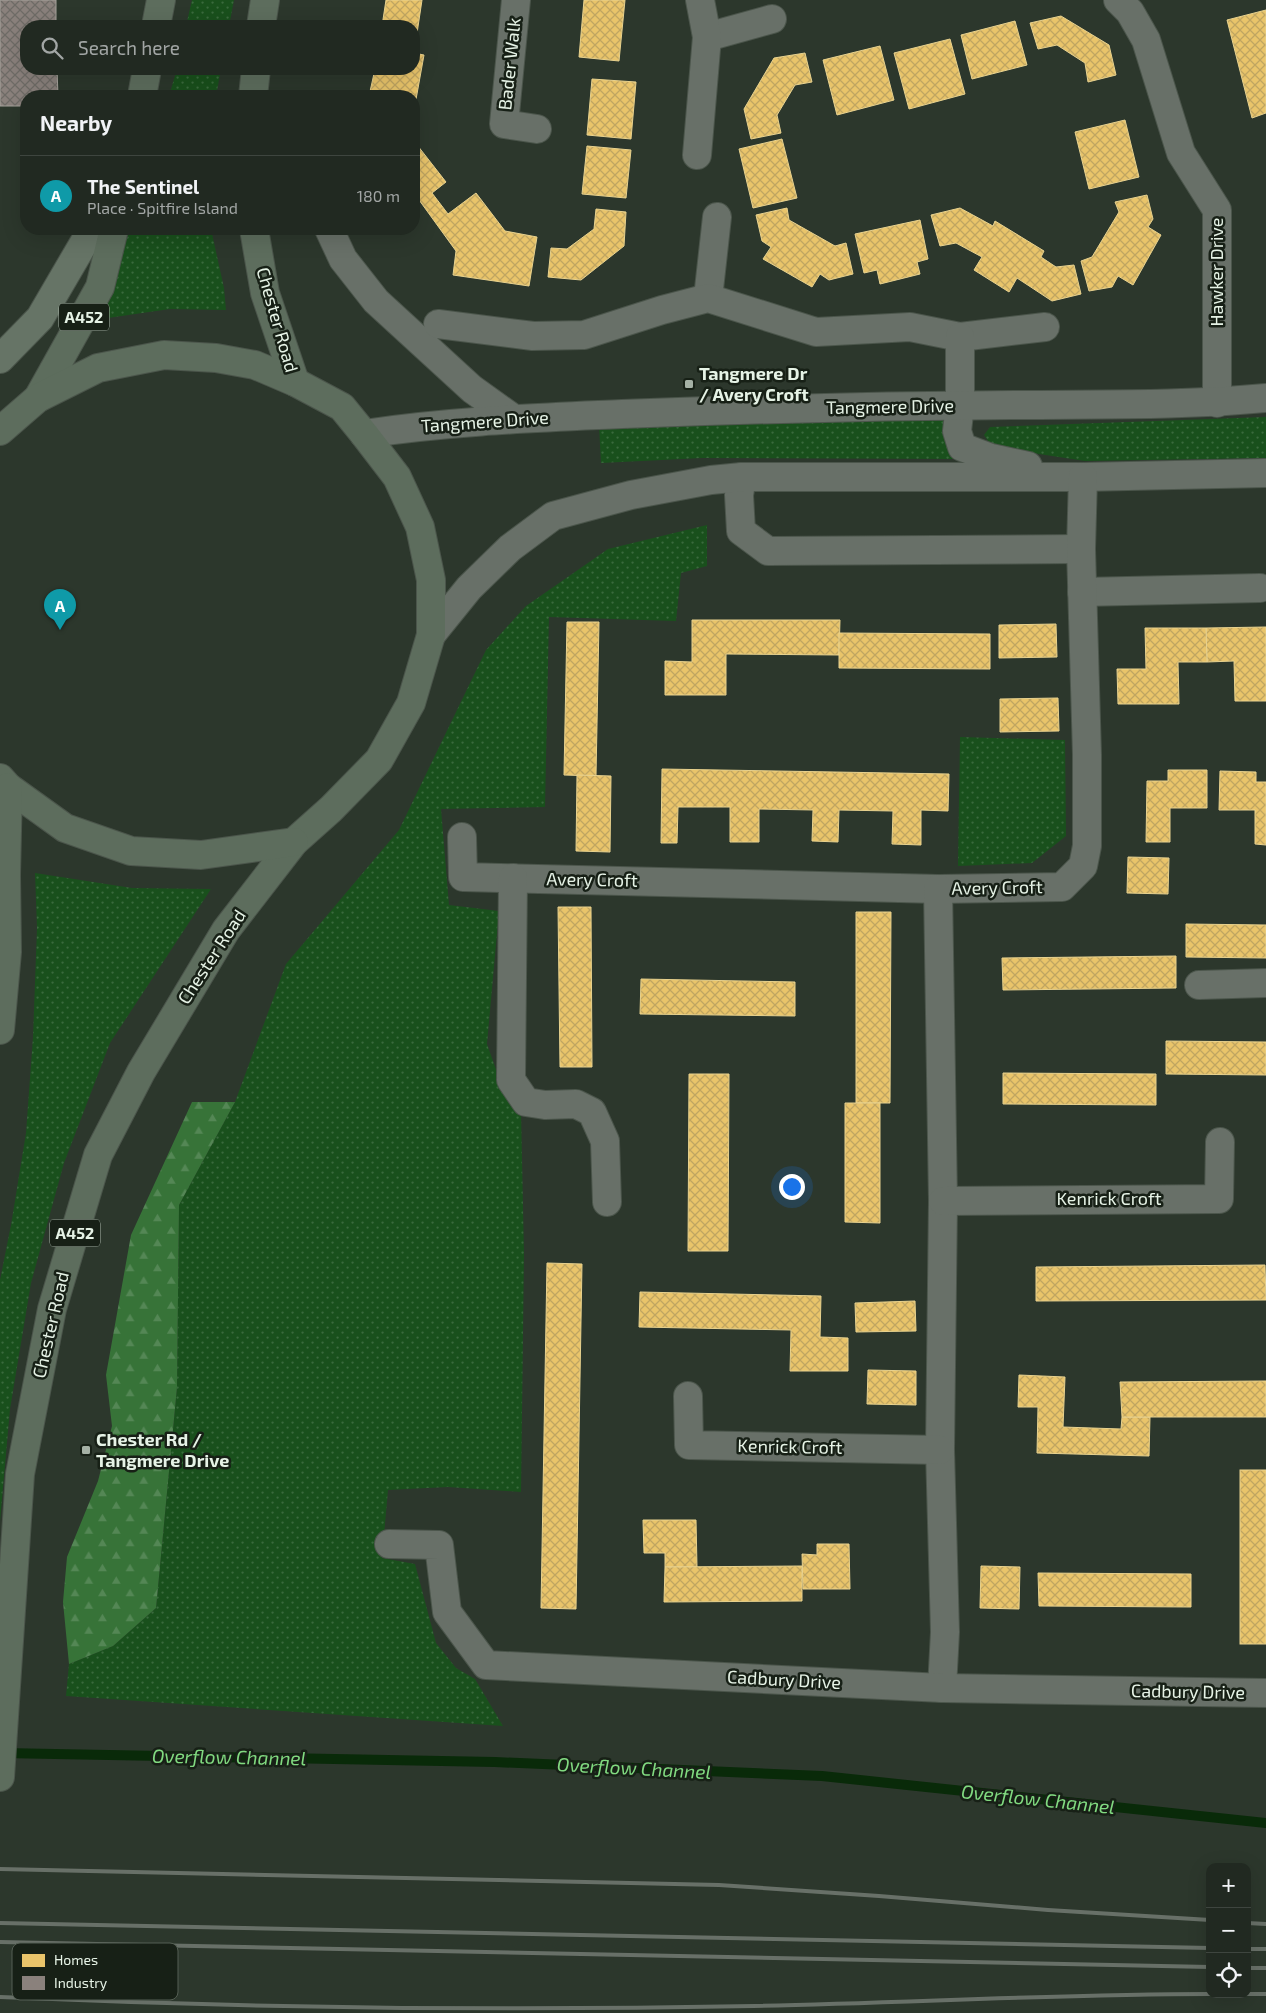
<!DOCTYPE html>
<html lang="en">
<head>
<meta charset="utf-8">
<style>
	:root { --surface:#212921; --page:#2d352e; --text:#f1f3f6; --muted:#a2a6a5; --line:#3e453f; --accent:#bca0f2 }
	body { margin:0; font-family:"Exo 2",sans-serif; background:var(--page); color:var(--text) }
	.controls { position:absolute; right:15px; bottom:15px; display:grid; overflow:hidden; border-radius:10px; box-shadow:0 5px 20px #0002 }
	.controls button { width:45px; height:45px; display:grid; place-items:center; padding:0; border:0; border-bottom:1px solid var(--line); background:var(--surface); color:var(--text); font:25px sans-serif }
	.you { position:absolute; left:791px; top:1186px; width:18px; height:18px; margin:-12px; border:4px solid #fff; border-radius:50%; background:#1a73e8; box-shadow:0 0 0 8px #1a73e833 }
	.badge { display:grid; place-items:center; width:32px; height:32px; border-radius:50%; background:var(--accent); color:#fff; font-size:16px; font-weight:700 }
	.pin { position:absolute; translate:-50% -41px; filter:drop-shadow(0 1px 2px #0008) }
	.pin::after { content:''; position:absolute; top:26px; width:18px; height:15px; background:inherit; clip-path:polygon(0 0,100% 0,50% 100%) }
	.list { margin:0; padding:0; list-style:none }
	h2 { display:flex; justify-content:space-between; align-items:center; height:65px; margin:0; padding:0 20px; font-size:21px }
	h2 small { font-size:16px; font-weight:400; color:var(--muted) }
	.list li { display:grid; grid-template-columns:32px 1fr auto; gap:15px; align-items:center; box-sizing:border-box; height:80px; padding:0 20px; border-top:1px solid var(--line) }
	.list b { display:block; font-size:19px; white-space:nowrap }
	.list p { margin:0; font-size:16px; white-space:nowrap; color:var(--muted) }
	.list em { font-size:16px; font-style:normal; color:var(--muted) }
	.icon { flex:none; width:28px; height:28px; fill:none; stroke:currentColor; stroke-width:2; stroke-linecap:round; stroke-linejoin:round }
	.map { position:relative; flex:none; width:1266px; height:2013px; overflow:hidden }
	.search { position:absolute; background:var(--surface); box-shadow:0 5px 20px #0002; left:20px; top:20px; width:400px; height:55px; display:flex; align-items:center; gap:12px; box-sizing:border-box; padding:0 18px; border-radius:20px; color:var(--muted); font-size:19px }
	.panel { position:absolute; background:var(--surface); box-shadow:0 5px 20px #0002; left:20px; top:90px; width:400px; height:145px; border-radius:20px }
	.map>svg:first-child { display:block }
</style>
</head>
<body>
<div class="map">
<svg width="1266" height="2013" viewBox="0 0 1266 2013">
	<defs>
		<pattern id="grass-dots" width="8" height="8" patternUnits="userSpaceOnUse" patternTransform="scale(1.25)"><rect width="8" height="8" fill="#19501c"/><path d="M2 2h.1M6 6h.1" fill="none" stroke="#3a6a3d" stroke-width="1.8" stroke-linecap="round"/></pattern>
		<pattern id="forest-firs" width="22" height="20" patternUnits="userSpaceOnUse" patternTransform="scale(1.25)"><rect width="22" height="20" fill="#377338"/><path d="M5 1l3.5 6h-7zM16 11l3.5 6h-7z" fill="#548755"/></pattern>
		<pattern id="homes-cross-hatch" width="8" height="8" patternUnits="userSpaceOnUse" patternTransform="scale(1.25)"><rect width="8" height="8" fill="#e9c46a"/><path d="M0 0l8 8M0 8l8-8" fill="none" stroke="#c0a561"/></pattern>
		<pattern id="industry-cross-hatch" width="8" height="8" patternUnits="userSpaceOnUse" patternTransform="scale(1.25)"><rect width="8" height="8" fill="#8a817c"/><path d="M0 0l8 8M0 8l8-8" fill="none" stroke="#6e6b66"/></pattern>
	</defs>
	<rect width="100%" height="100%" fill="#2c372c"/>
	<g fill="url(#grass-dots)">
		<path d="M192,0h42l-5,26h-43z"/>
		<path d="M177,69h44l-5,27h-47z"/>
		<path d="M130,229h81l13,59 2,22 -56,-1 -69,10z"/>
		<path d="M943,417l7,25 10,10 -4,7 -254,-1 -101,5 -2,-38z"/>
		<path d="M1266,417v41l-181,3 -93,-14 -8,-12 6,-8z"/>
		<path d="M707,525v41l-26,7 -5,48 -127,-4 -4,190 -104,2 8,96 50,6 -12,133 18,51 16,17 3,142 -3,238 -73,-5 -60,3 -6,68 33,6 21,79 20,25 19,11 28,47 -437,-30 3,-32 44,-18 43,-38 21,-221 2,-182 56,-103 51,-138 113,-134 87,-180 40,-44 82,-57z"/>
		<path d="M960,737l105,3 1,96 -34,27 -74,3z"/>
		<path d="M35,873l97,15 79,1 -101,154 -46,120 -33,120 -21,126 -10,112v-241l11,-55 15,-92 7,-96 4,-109z"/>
	</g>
	<path fill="url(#forest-firs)" d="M192,1102h43l-56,103 -2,182 -21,221 -43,38 -44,18 -6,-62 4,-45 31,-76 14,-55 -6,-51 25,-140z"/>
	<g fill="url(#homes-cross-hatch)" stroke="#e8d28f">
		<path d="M386,0h36l-6,40h-2v-14h-32z"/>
		<path d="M584,0h41l-6,61 -40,-4z"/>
		<path d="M1266,10v103l-14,5 -25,-98z"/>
		<path d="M1061,16l48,29 7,30 -28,7 -3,-19 -28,-18 -19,4 -8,-26z"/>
		<path d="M1015,21l12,44 -55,14 -11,-44z"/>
		<path d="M950,39l15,55 -56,15 -15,-56z"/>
		<path d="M880,46l14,54 -57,15 -14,-55z"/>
		<path d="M414,53l10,2 -9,50 -1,-9h-45l6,-27h39z"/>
		<path d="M805,53l7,29 -17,3 -18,30 4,18 -30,6 -7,-30 30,-51z"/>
		<path d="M592,79l44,3 -5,57 -44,-4z"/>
		<path d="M1125,120l14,57 -50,12 -14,-57z"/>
		<path d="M782,139l15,59 -44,10 -14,-59z"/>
		<path d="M414,141l32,41 -14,11 16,21 28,-21 29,38 32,6 -8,49 -76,-11 3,-24 -42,-58z"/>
		<path d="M587,146l44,4 -5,48 -44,-4z"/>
		<path d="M1147,195l6,24 -5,8 13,8 -28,50 -15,-9 -6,11 -23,4 -8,-30 11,-4 27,-45 -4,-10z"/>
		<path d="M787,208l2,12 46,26 11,-3 7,31 -24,6 -9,-6 -8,13 -49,-28 8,-12 -9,-6 -6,-26z"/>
		<path d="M960,208l33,18 2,-5 49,30 -3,6 15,10 18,-2 7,29 -29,7 -35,-23 -8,14 -35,-22 8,-13 -26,-14 -16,3 -9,-31z"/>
		<path d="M596,209l30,3 -2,34 -43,34 -33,-3 3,-29 16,1 27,-20z"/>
		<path d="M920,220l8,39 -11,3 3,12 -40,10 -3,-14 -13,3 -9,-39z"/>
		<path d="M692,620h148l-1,35 -113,-1v41h-61v-34l27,1z"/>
		<path d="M567,622h32l-3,154 -32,-1z"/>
		<path d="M1056,624l1,33 -58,1v-33z"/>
		<path d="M1266,627v74h-31l-1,-40 -27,1 -1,-34z"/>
		<path d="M1145,628h61l1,34h-29l1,42h-61l-1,-35h29z"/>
		<path d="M839,633l151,1v35l-151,-1z"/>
		<path d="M1058,698l1,33 -59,1v-33z"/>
		<path d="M662,769l287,5 -1,37 -27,-1v35l-29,-1 1,-33 -54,-1 -1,32 -26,-1 1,-31 -54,-1v33h-29v-35h-52l-1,36h-16z"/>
		<path d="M1168,770h39v38h-37v34h-24l1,-61h21z"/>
		<path d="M1220,771l36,1v10h10v63l-11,-1v-34h-36z"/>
		<path d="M577,775l34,1 -1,76 -34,-1z"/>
		<path d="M1128,857l41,1 -1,36 -41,-1z"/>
		<path d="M558,907h33l1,160h-32z"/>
		<path d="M856,912h35l-1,191h-34z"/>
		<path d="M1186,924l80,1v33l-80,-1z"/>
		<path d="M1176,956v32l-173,2 -1,-32z"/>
		<path d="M641,979l154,3v34l-155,-2z"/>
		<path d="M1166,1041l100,1v33l-100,-1z"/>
		<path d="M1003,1073l153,1v31l-153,-1z"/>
		<path d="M689,1074h40l-1,177h-40z"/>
		<path d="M845,1103h35v120l-35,-1z"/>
		<path d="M547,1263l35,1 -6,345 -35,-1z"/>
		<path d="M1265,1265l1,35 -230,1v-34z"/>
		<path d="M640,1292l181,4 -1,41 28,1v33h-58l1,-41 -152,-3z"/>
		<path d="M915,1301l1,30 -60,1 -1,-29z"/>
		<path d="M868,1370l48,1v34l-49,-1z"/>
		<path d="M1019,1375l46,2 -2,50 58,2 1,-12h28l-1,39 -112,-3 1,-46h-20z"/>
		<path d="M1266,1381v36h-144l-2,-35z"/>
		<rect x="1240" y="1470" width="26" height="174"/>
		<path d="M643,1520h53l1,47h-32v-14h-21z"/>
		<path d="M817,1544h32l1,45h-47l-1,-35 15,1z"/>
		<path d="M802,1566v35l-138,1 1,-35z"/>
		<path d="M981,1566l39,1 -1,42 -39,-1z"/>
		<path d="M1038,1573l153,1v33l-152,-1z"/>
	</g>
	<path fill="url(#industry-cross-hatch)" stroke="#a6a39c" d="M0,0h56v26h-30v43h31l1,27h-32v10h-26z"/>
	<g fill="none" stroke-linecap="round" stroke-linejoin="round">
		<path stroke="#092a09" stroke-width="10" d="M2,1753l493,9 327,14 444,47"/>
		<g stroke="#4b554b" stroke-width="30">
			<g id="minor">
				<path d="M516,0l-12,124 33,5"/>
				<path d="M1118,0l12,12 16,28 35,113 36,57v193"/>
				<path d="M707,37l65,-18"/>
				<path d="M697,155l10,-118 -7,-37"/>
				<path d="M329,229l14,30 33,42 96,88 42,30"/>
				<path d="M708,298l9,-81"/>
				<path d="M438,324l95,12 51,-1 78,-25 46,-12 108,34 94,-5 50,10 85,-10"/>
				<path d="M960,337v68l-3,26 5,16 29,11 37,8"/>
				<path d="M364,434c86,-13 172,-16 258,-20 130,-5 260,-8 390,-9 85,-1 170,1 254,-7"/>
				<path d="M742,477l-3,18 2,36 27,20 313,-2"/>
				<path d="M1082,592l178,-4"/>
				<path d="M431,635l38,-47 41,-40 43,-32 78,-21 80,-15 31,-3h341l183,-4"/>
				<path d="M462,837l1,40 475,12 124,-2 21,-21 4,-20v-91l-6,-206 2,-72"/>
				<path d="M513,878l-2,202 15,22 19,3 31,-1 16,8 13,29 2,61"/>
				<path d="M938,889l5,312 -3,249 5,182 -3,56"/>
				<path d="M1199,985l67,-2"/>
				<path d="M943,1201l276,-2 1,-57"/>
				<path d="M688,1396l1,49 251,5"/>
				<path d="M389,1544l50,1 8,67 39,53 456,23 324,5"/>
			</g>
		</g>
		<g stroke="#4b554b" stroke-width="30">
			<path id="major" d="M0,359l40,-41 52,-89"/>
		</g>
		<g stroke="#4b554b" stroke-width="30">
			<g id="highway">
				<path d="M156,26l5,-26"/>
				<path d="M261,26l4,-26"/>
				<path d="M142,96l5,-27"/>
				<path d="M253,96l3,-27"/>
				<path d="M254,229l11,64 30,89"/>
				<path d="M38,398l62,-111 14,-58"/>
				<path d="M0,431l38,-33 60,-30 66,-13 52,3 39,7 40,17 47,25 22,27 33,43 23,50 11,53v55l-20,68 -32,57 -48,49 -37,33 -68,88 -85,142 -43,83 -46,154 -32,165 -20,303"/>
				<path d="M0,778l8,9 57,41 66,23 70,4 93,-13"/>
				<path d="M0,1030l7,-78 -1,-77 2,-88"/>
			</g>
		</g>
		<use href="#minor" stroke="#687068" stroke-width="28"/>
		<use href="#major" stroke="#667466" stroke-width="28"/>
		<use href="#highway" stroke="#5d6d5d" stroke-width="28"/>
		<g stroke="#687068" stroke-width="4">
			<path d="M0,1869l719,16 160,11 169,14 162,10"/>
			<path d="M0,1923l1210,25"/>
			<path d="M1247,1923l19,1"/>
			<path d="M0,1942l1210,25"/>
			<path d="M1247,1949h19"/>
			<path d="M1247,1968h19"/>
			<path d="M1247,1994h19"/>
			<path d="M0,1997c251,11 503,14 754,9 152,-3 304,-12 456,-12"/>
		</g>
	</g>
	<g fill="#a5b1a5" stroke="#172016" stroke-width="2">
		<rect x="684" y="379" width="10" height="10" rx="2.5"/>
		<rect x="81" y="1445" width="10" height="10" rx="2.5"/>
	</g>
	<g text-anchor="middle" stroke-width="5" stroke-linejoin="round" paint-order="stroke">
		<g fill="#172016" stroke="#a8b4a8" stroke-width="1">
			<rect x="59" y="303.5" width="50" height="27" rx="4"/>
			<rect x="50" y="1219.5" width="50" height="27" rx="4"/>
		</g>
		<g font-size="16" font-weight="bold" fill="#e6f3e6">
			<text x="84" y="323">A452</text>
			<text x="75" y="1239">A452</text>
		</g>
		<g font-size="18" fill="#e6f3e6" stroke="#172016">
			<text transform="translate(510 64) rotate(-84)" y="6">Bader Walk</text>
			<text transform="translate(1217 272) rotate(-90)" y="6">Hawker Drive</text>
			<text transform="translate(277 320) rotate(74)" y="6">Chester Road</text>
			<text transform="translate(890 407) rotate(-1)" y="6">Tangmere Drive</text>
			<text transform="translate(485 422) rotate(-4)" y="6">Tangmere Drive</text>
			<text transform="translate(592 880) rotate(1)" y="6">Avery Croft</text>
			<text transform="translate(997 888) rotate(-1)" y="6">Avery Croft</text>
			<text transform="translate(212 957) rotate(-57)" y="6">Chester Road</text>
			<text x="1109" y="1205">Kenrick Croft</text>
			<text transform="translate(51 1325) rotate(-77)" y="6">Chester Road</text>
			<text transform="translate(790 1447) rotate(1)" y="6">Kenrick Croft</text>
			<text transform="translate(784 1680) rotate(3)" y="6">Cadbury Drive</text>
			<text transform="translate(1188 1692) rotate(1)" y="6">Cadbury Drive</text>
		</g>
		<g font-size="18" font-weight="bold" fill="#e6f3e6" stroke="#172016" text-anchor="start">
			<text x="699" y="380">Tangmere Dr<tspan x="699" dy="21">/ Avery Croft</tspan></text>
			<text x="96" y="1446">Chester Rd /<tspan x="96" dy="21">Tangmere Drive</tspan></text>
		</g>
		<g font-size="19" font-style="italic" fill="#81da80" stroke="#172016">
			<text transform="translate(229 1757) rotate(1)" y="7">Overflow Channel</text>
			<text transform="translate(634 1768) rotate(3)" y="7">Overflow Channel</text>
			<text transform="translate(1038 1799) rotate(6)" y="7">Overflow Channel</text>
		</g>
	</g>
	<rect x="12" y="1943" width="166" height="57" rx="8" fill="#172016" stroke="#555f54" stroke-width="1"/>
	<rect x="22" y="1954" width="23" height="13" fill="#e9c46a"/>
	<rect x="22" y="1976" width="23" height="14" fill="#8a817c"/>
	<g font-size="14" fill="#e6f3e6">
		<text x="54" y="1965">Homes</text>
		<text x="54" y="1988">Industry</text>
	</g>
</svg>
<div class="controls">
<button>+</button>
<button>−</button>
<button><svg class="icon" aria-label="locate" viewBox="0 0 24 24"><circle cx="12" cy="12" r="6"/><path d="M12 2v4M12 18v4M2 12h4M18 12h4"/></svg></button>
</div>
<div class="you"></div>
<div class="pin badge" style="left:60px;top:630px;background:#0f9aa8">A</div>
<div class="search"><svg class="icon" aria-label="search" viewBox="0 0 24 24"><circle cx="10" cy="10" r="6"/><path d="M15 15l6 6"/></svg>Search here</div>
<section class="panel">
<h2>Nearby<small></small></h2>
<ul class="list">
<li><span class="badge" style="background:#0f9aa8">A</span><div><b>The Sentinel</b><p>Place · Spitfire Island</p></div><em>180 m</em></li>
</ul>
</section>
</div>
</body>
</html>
